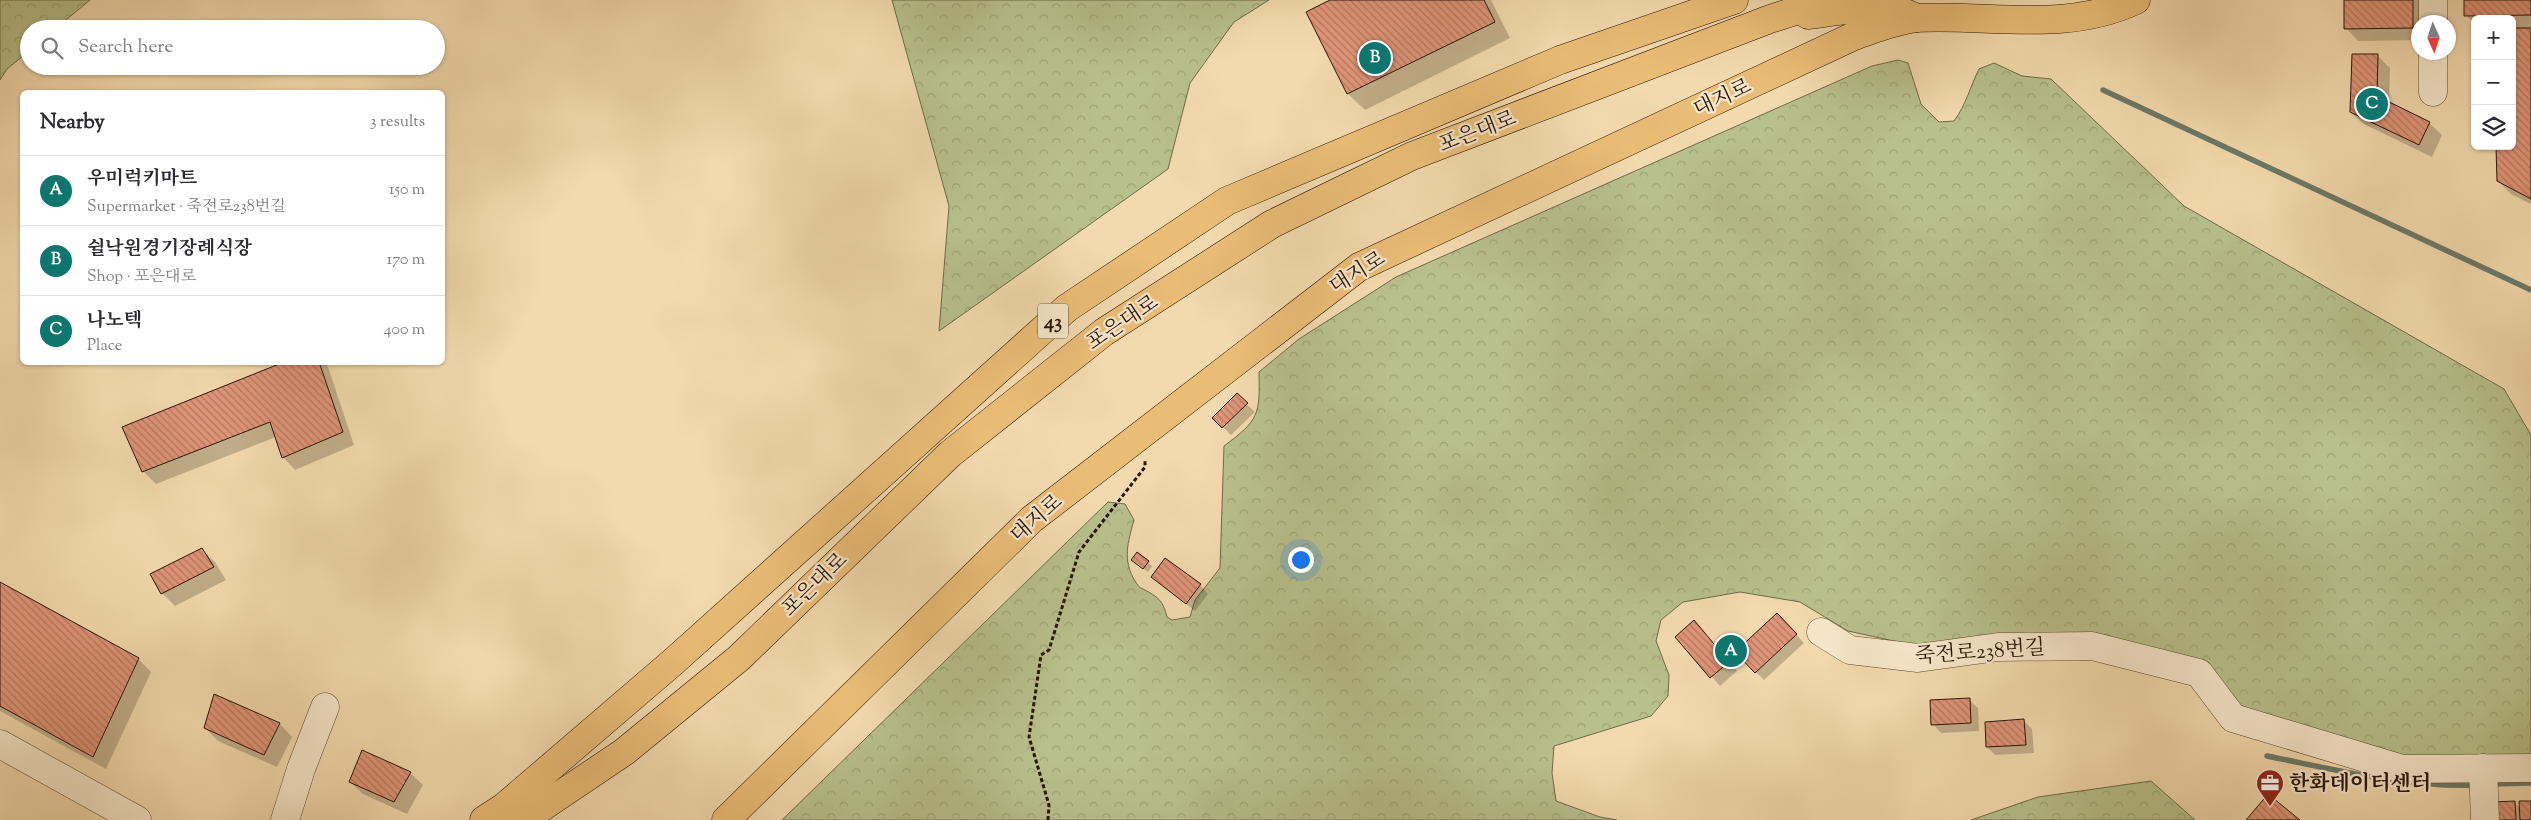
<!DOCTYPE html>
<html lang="en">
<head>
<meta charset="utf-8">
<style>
	:root { --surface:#fff; --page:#f7f7f7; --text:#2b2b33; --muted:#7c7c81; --line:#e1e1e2; --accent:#0f766e }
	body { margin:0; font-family:"Sorts Mill Goudy","Noto Serif KR",serif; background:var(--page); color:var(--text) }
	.controls { position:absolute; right:15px; top:15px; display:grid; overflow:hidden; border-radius:8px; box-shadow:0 1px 4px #0004 }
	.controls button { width:45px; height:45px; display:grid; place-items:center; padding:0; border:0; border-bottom:1px solid var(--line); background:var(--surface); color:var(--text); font:25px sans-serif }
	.compass { position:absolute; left:2411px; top:15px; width:45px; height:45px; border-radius:50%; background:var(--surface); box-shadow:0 1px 4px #0004; rotate:177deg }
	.you { position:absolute; left:1300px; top:559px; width:18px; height:18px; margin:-12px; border:4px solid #fff; border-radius:50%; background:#1a73e8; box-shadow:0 0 0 8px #1a73e833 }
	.badge { display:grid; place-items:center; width:32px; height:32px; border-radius:50%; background:var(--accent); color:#fff; font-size:16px; font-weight:700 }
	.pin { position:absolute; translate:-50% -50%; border:2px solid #fff; box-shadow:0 1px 5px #0006 }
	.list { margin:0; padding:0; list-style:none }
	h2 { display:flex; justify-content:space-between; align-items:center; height:65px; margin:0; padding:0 20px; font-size:21px }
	h2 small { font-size:16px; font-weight:400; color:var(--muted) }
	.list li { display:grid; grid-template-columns:32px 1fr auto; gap:15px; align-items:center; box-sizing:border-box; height:70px; padding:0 20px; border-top:1px solid var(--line) }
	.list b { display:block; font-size:19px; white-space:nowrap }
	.list p { margin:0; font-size:16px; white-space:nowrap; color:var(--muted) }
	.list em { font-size:16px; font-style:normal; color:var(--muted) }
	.icon { flex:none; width:28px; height:28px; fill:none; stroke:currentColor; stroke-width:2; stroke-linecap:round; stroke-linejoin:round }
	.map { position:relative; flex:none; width:2531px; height:820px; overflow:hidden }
	.search { position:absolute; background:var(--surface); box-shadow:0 1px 4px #0004; left:20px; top:20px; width:425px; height:55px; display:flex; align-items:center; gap:12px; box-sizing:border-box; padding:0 18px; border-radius:28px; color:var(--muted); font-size:19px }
	.panel { position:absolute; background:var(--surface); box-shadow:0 1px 4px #0004; left:20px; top:90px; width:425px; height:275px; border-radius:8px }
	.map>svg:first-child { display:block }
</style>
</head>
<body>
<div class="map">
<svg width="2531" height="820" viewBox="0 0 2531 820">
	<defs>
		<pattern id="forest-crowns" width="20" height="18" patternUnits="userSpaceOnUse" patternTransform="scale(1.25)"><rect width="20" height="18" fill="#b8c08c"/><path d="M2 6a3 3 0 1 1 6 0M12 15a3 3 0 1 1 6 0" fill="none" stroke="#9ea477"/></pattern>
		<pattern id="building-back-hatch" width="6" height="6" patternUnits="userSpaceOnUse" patternTransform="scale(1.25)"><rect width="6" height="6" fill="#e09579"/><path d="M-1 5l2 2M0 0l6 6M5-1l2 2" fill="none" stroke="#b67861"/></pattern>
	</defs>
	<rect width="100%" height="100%" fill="#f3daae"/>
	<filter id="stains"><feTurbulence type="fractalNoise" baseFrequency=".004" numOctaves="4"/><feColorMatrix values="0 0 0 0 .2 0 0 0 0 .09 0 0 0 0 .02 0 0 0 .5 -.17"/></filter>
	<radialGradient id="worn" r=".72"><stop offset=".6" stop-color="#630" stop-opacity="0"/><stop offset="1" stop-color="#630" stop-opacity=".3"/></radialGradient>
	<g fill="url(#forest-crowns)" stroke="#706a49">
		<path d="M0,0h90l-35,29h-26v22l-22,18 -7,11z"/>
		<path d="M892,0h377l-35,22 -44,61 -22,86 -229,162 10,-125z"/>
		<path d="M1898,60l10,3 13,41 18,18 15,-1c12,-16 16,-34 25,-52l15,-6 28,13 29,3 133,127 320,183 27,46v324h-126l-168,-50 -37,-45 -283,-18 -69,-15 -48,-29 -60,-10 -57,10 -22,18 -5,21 13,34 -1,21 -17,20 -97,30 -2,27 4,28 44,16 17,3h-835l326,-318 17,2 9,16c-6,22 -12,40 1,61 2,3 4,7 8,8 15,8 20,11 24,28l5,3 18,-3 5,-17 25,-32 4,-122c35,-26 36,-31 35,-74l40,-33 97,-62 476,-211z"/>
		<path d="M2151,781l44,39h-224l67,-23z"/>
	</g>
	<g fill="#0003">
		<path d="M1333,0h158l19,38 -145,72 -17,-16 -40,-82z"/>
		<path d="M2345,0h80v22h-7v18l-60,1 -12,-13z"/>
		<path d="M2465,0h66v204l-20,-10 -13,-13 14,-35v-127h-37v5l-9,-9z"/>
		<path d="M2378,56l12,12 -1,35 40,20 13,12 -10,22 -68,-33 -13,-12z"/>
		<path d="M287,362l40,2 27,81 -59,25 -12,-13 -7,-20 -120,47 -13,-13z"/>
		<path d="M1237,395l18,17 -24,23 -17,-17z"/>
		<path d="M202,550l13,12 11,18 -51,26 -13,-13z"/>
		<path d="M1137,554l15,12 -4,6 -11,-8z"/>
		<path d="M1152,577l48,8 8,9 -13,17z"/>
		<path d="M0,584l139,76 12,12 -45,97 -106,-58z"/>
		<path d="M1785,623l19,20 -40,37 -8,-8z"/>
		<path d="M1702,630l35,41 -17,15 -43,-49z"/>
		<path d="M214,696l66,28 12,13 -15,30 -59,-26 -13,-13z"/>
		<path d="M1969,700l9,8 1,23 -38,2 -8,-9z"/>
		<path d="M2024,721l8,8 2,24 -39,2 -8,-8z"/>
		<path d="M410,773l13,12 -16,29 -44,-20 -13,-12z"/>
		<path d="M2531,802v18h-36l20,-17 6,6z"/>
	</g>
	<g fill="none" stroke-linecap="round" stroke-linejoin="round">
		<g stroke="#6d7968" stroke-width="5.5">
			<path d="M2103,90l428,200"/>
			<path d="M2267,756c70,14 139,32 210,29"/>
			<path d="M2491,784l40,-1"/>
		</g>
	</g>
	<g fill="url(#building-back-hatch)" stroke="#291506">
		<path d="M1330,0h154l11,22 -148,72 -41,-82z"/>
		<path d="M2344,0h69v28l-69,1z"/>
		<path d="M2464,0h67v15l-67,1z"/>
		<path d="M2512,28h19v171l-34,-18 -1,-35h16z"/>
		<path d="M2352,54h26l-1,42 53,26 -11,23 -69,-33z"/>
		<path d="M284,362h35l24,70 -61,26 -12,-36 -128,50 -20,-45z"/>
		<path d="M1237,393l11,10 -26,25 -10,-10z"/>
		<path d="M202,548l12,19 -53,27 -11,-20z"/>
		<path d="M1137,552l12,9 -6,8 -12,-9z"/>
		<path d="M1165,558l36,26 -15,20 -35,-27z"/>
		<path d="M0,582l139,76 -46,99 -93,-51z"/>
		<path d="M1777,613l20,21 -42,39 -20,-21z"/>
		<path d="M1694,620l35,42 -19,16 -35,-41z"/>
		<path d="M214,694l66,29 -16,32 -60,-27z"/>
		<path d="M1970,698l1,25 -40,2 -1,-25z"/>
		<path d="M2024,719l2,26 -40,2 -1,-25z"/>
		<path d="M362,750l49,22 -17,30 -45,-20z"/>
		<path d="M2268,794l32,26h-54z"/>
		<path d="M2515,801l1,19h-23v-18z"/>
		<path d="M2519,801h12v19h-11z"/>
	</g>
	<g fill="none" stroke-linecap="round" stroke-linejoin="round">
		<g stroke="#5c4630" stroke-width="29">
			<g id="minor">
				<path d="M2433,22v-22"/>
				<path d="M2433,92v-40"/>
				<path d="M1821,632l29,18 68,8 80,-11 94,-1 107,27 34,45 169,51 129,-1"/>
				<path d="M0,744l137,76"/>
				<path d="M2483,768l2,52"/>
				<path d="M285,820l16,-51 24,-62"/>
			</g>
		</g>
		<g stroke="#291506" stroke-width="29">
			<path id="major" d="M726,820l306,-301 327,-252 495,-231c20,-7 42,-16 63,-18 73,-4 150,15 219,-18"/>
		</g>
		<g stroke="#291506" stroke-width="29">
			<g id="highway">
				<path d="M1808,15c35,-4 77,-15 108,3"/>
				<path d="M484,820l20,-13 169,-145 394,-354 160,-107 333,-141 174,-60"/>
				<path d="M523,820l101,-68 115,-94 211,-204 154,-122 168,-108 140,-68 358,-137 59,-19"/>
			</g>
		</g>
		<path stroke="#291506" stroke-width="3" stroke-dasharray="4 2.5" stroke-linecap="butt" d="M1048,820l1,-15 -20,-68 12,-82 8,-5 30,-98 66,-85v-6"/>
		<use href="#minor" stroke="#f7e7ca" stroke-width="28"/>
		<use href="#major" stroke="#eabd77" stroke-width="28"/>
		<use href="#highway" stroke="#eabd77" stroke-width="28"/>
	</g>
	<defs>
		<g id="office-pin" transform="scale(1.4375)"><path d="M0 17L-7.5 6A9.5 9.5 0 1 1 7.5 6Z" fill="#8f2418" stroke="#f7e7ca"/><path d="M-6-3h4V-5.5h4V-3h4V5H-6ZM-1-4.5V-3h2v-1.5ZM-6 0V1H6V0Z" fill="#fff"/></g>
	</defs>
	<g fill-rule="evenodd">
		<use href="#office-pin" x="2270" y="783"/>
	</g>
	<g text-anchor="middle" stroke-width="4.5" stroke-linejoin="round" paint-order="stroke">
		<rect fill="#f7e7ca" stroke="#675441" stroke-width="1" x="1038" y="303.5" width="30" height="35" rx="4"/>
		<g font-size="20" font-weight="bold" fill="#291506">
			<text x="1053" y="328">43</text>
		</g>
		<g font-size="21" fill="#291506" stroke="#f7e7ca">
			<text transform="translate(1722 97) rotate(-25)" y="7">대지로</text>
			<text transform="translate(1477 131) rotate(-21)" y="7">포은대로</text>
			<text transform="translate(1357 272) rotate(-32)" y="7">대지로</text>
			<text transform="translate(1122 322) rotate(-34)" y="7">포은대로</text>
			<text transform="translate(1036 518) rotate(-41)" y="7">대지로</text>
			<text transform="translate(814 584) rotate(-44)" y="7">포은대로</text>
			<text transform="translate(1980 651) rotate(-4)" y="7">죽전로238번길</text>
		</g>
		<g font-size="21" font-weight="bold" fill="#291506" stroke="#f7e7ca" text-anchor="start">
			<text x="2289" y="790">한화데이터센터</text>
		</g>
	</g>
	<rect width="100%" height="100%" filter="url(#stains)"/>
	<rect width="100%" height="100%" fill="url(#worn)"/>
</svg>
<div class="controls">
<button>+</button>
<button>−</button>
<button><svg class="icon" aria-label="layers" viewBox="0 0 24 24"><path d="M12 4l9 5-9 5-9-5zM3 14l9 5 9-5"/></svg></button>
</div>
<svg class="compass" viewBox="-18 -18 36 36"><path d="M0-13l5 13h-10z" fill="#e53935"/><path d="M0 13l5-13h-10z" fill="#7c7c81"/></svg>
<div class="you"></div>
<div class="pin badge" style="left:1731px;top:651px">A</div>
<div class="pin badge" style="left:1375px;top:58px">B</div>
<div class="pin badge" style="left:2372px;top:104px">C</div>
<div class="search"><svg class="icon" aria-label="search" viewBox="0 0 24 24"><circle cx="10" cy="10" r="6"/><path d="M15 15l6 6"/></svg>Search here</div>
<section class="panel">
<h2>Nearby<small>3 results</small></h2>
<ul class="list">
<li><span class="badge">A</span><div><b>우미럭키마트</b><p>Supermarket · 죽전로238번길</p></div><em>150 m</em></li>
<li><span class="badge">B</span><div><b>쉴낙원경기장례식장</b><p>Shop · 포은대로</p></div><em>170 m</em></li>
<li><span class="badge">C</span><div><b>나노텍</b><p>Place</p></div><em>400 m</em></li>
</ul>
</section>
</div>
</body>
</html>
